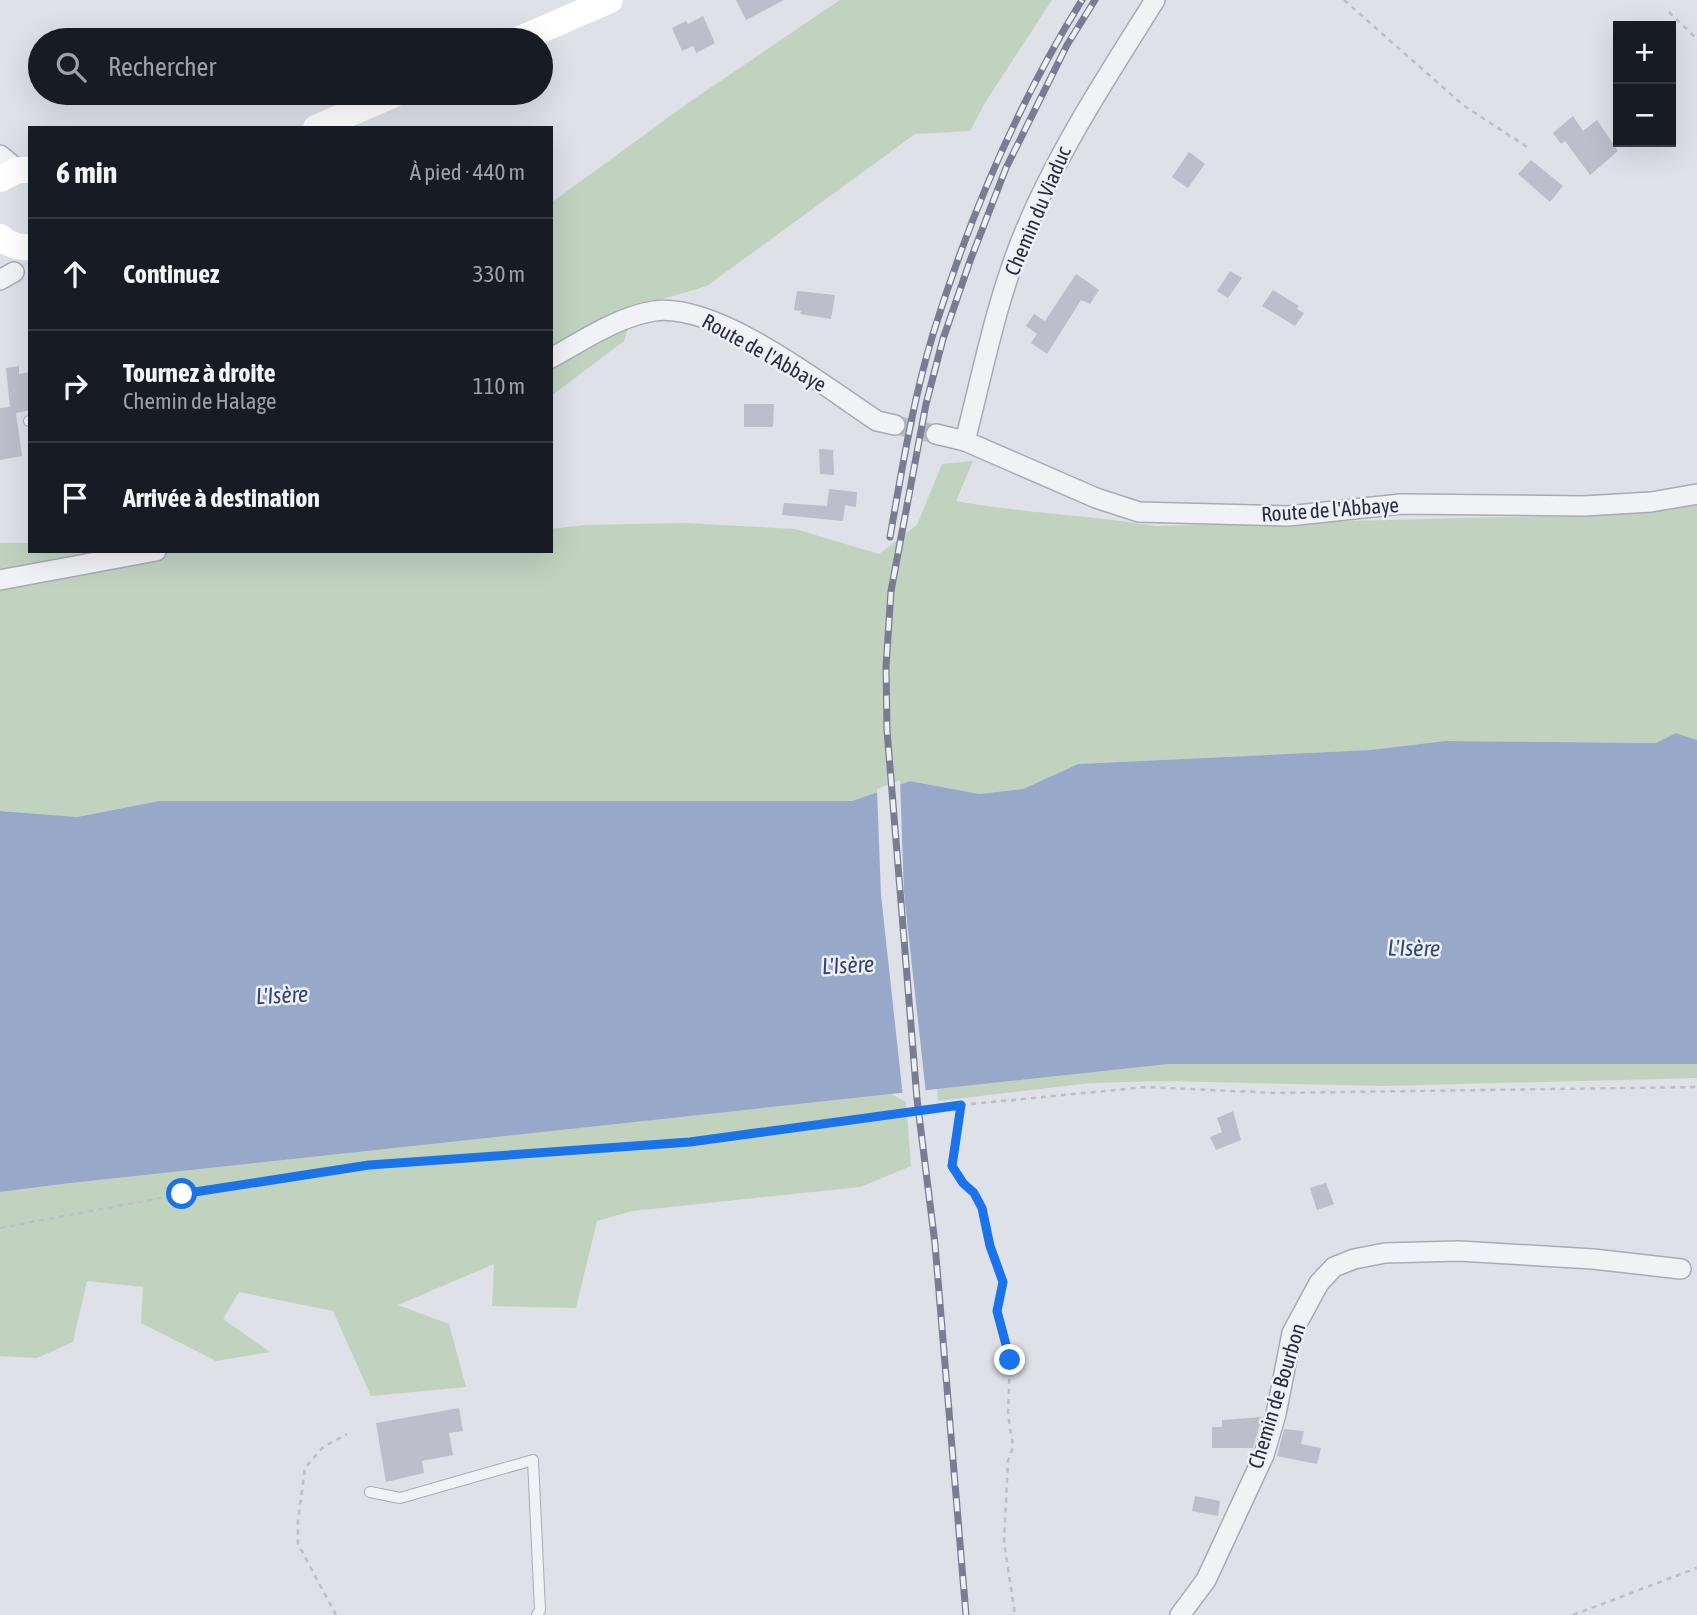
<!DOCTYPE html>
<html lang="fr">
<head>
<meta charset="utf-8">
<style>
	:root { --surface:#171b24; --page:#242831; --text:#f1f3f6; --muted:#9ea1a6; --line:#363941 }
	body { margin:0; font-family:"Asap Condensed",sans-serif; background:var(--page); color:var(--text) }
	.controls { position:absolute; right:21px; top:21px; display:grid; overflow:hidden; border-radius:0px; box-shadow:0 7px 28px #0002 }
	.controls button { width:63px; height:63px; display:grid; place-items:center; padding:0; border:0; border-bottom:2px solid var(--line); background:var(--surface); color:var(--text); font:35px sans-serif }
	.stop { position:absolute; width:21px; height:21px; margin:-16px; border:5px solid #1a73e8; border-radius:50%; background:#fff }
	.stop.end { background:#1a73e8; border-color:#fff; box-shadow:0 2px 7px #0008 }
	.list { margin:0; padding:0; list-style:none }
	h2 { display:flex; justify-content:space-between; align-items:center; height:91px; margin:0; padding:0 28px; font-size:30px }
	h2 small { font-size:23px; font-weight:400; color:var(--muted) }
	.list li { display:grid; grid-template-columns:46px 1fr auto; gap:21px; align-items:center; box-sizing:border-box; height:112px; padding:0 28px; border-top:2px solid var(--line) }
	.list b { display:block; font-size:26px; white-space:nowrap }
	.list p { margin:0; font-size:23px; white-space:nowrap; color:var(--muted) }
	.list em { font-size:23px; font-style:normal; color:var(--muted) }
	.icon { flex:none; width:38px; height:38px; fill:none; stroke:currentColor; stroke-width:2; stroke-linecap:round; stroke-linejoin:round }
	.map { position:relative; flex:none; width:1697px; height:1615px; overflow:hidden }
	.search { position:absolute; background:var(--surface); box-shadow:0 7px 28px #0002; left:28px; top:28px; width:525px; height:77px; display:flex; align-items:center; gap:18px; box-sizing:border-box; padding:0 24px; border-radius:38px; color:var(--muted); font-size:26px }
	.panel { position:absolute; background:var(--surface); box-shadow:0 7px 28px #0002; left:28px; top:126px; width:525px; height:427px; border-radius:0px }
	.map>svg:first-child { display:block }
</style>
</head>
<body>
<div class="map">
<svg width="1697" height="1615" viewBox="0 0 1697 1615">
	<rect width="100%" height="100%" fill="#dee1e8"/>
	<g fill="#c1d2bf">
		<path d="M840,0h212l-66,101 -16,30 -55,3 -208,152 -72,21 -11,34 -73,55v-193l137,-100z"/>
		<path d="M973,461l-17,40c66,12 133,14 200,25l433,-11 108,-12v237l-21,-7 -20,10 -211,-2 -75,9 -292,14 -55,25 -44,5 -69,-13 -58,20h-693l-82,16 -77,-6v-268h30v8h521v-22l33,-4 101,-2 110,6 84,25 38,-29 25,-61z"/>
		<path d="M1169,1064h528v14l-313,8 -221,-5 -72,2 -153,18 -1,-12z"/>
		<path d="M891,1094l15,8 5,64 -51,21 -228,24 -35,10 -21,87 -84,-2 2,-42 -96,41 51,19 17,63 -95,9 -38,-85 -94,-19 -16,27 47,33 -54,9 -75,-38 2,-36 -56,-6 -14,61 -36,16 -37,-2v-164l62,-8z"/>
	</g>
	<path fill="#98a8c9" d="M1676,733l21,7v324h-528l-1107,120 -62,8v-381l77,6 82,-16h693l58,-20 69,13 44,-5 55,-25 292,-14 75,-9 211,2z"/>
	<path fill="#dee1e8" d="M900,780l4,113 22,201 -23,3 -22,-202 -4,-106z"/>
	<g fill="#bcbfcb">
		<path d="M736,0h48l-38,20z"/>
		<path d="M703,16l12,27 -19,10 -3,-7 -11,5 -10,-23 14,-7 2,3z"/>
		<path d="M1573,116l10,15 14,-11 21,31 -28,24 -25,-34 -4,3 -8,-11z"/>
		<path d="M1189,152l16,12 -17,24 -16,-11z"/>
		<path d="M1531,160l32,26 -13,16 -32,-28z"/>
		<path d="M1230,271l12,7 -14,20 -11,-7z"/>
		<path d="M1076,274l23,16 -9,14 -9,-4 -34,54 -16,-11 6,-9 -11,-8 8,-12 11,7z"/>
		<path d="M1273,290l26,16 -2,3 7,4 -9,13 -33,-20z"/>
		<path d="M797,291l38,4 -4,24 -31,-5 1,-3 -7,-1z"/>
		<path d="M19,366v8l11,-2v38l-14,3 6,43 -22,4v-52l10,-1 -4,-39z"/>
		<path d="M744,404h30l-1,23h-29z"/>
		<path d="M819,449l14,1 1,25 -14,-1z"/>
		<path d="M829,489l28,3 -1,15 -11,-2 -2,16 -61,-6 2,-12 43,3z"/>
		<path d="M1233,1111l8,29 -25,10 -6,-13 12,-5 -5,-14z"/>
		<path d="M1326,1183l8,21 -17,6 -7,-22z"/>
		<path d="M459,1408l4,23 -14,2 4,22 -31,6 2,12 -38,9 -10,-59z"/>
		<path d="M1262,1417l-9,31h-41v-21h10v-7z"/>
		<path d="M1284,1429l20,2 -3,13 20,4 -4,16 -40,-8z"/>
		<path d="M1195,1496l25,5 -2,15 -26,-5z"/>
	</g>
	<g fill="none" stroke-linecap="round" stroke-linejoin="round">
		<path stroke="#b9bdc6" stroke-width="19" stroke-dasharray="19 10" stroke-linecap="butt" d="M895,425l41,9"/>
		<g stroke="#a7abb6" stroke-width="12">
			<g id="lane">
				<path d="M29,421h1"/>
				<path d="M370,1492l30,6 133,-38 7,150 -3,5"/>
			</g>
		</g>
		<g stroke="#a7abb6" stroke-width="22">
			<g id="street">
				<path d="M0,155l18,15"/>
				<path d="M0,280l14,-8"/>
				<path d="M551,358c33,-18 66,-41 103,-47 63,-9 170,75 223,110l18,4"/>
				<path d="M936,434l29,7 131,57 43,14 149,4 113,-12 183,2 67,-4 46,-8"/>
				<path d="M965,441c18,-70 32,-143 60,-210 34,-82 83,-156 130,-231"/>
				<path d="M0,580l156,-29"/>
				<path d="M1180,1615l26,-35 58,-125 12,-41 16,-81 27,-50 15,-16 20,-8 31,-6 74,-2 134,8 88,10"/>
			</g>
		</g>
		<g stroke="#bcbfc7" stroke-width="2.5" stroke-dasharray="5 5" stroke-linecap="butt">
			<path d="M1344,0l119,105 64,42"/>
			<path d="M1669,12l28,27"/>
			<path d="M961,1105l-9,61 11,17 11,10 8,15 9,38 12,36 -6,29 13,49 -2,54 5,33 -5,14 -4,81 11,73"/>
			<path d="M0,1228l182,-34 187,-29 321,-23 271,-37 185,-18 129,6 422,-6"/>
			<path d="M336,1615l-38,-71v-23l7,-53 18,-21 24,-13"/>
			<path d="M1573,1615l124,-47"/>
		</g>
		<use href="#lane" stroke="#f1f2f6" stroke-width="10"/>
		<use href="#street" stroke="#f1f2f6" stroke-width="19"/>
		<g stroke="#fff" stroke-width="26">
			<path d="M518,40l92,-40"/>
			<path d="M316,128l81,-35"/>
			<path d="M0,179l18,-9h12"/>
			<path d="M0,237c8,7 19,11 30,10"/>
		</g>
		<g stroke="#787d92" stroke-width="7">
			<g id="rail">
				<path d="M890,537c12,-68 23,-137 43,-203 36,-116 85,-231 149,-334"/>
				<path d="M966,1615l-31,-371 -18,-145 -30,-369 -1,-63 5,-76 35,-187 17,-65 27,-78 36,-93 61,-123 28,-45"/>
			</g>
		</g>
		<use href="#rail" stroke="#eef0f6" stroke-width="4.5" stroke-dasharray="13" stroke-linecap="butt"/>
	</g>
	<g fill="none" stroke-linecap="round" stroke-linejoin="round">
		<path stroke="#1a73e8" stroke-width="9" d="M182,1194l187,-29 321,-23 271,-37 -9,61 11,17 11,10 8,15 8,38 13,36 -6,29 13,49"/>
	</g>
	<g text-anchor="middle" stroke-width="5" stroke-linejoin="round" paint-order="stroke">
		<g font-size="21" fill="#272c40" stroke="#eef0f6">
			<text transform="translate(1038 211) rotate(-67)" y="7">Chemin du Viaduc</text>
			<text transform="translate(764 353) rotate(29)" y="7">Route de l'Abbaye</text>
			<text transform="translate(1330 510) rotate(-4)" y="7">Route de l'Abbaye</text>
			<text transform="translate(1277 1396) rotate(-73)" y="7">Chemin de Bourbon</text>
		</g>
		<g font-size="23" font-style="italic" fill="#304474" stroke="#eef0f6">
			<text transform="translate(1414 948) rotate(1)" y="8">L'Isère</text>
			<text transform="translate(848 965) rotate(-3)" y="8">L'Isère</text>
			<text transform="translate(282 995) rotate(-3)" y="8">L'Isère</text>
		</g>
	</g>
</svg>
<div class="controls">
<button>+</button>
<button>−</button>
</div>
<div class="stop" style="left:182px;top:1194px"></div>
<div class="stop end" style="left:1010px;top:1360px"></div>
<div class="search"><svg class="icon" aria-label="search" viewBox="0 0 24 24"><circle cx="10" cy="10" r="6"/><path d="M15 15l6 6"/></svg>Rechercher</div>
<section class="panel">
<h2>6 min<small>À pied · 440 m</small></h2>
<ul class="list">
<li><svg class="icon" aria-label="ahead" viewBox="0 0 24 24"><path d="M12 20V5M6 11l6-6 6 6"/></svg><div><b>Continuez</b></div><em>330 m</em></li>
<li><svg class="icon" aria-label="right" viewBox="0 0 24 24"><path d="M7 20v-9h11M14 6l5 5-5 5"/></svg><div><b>Tournez à droite</b><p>Chemin de Halage</p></div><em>110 m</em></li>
<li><svg class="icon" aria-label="arrive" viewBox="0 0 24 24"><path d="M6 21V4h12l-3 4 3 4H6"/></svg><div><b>Arrivée à destination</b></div></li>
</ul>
</section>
</div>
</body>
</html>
